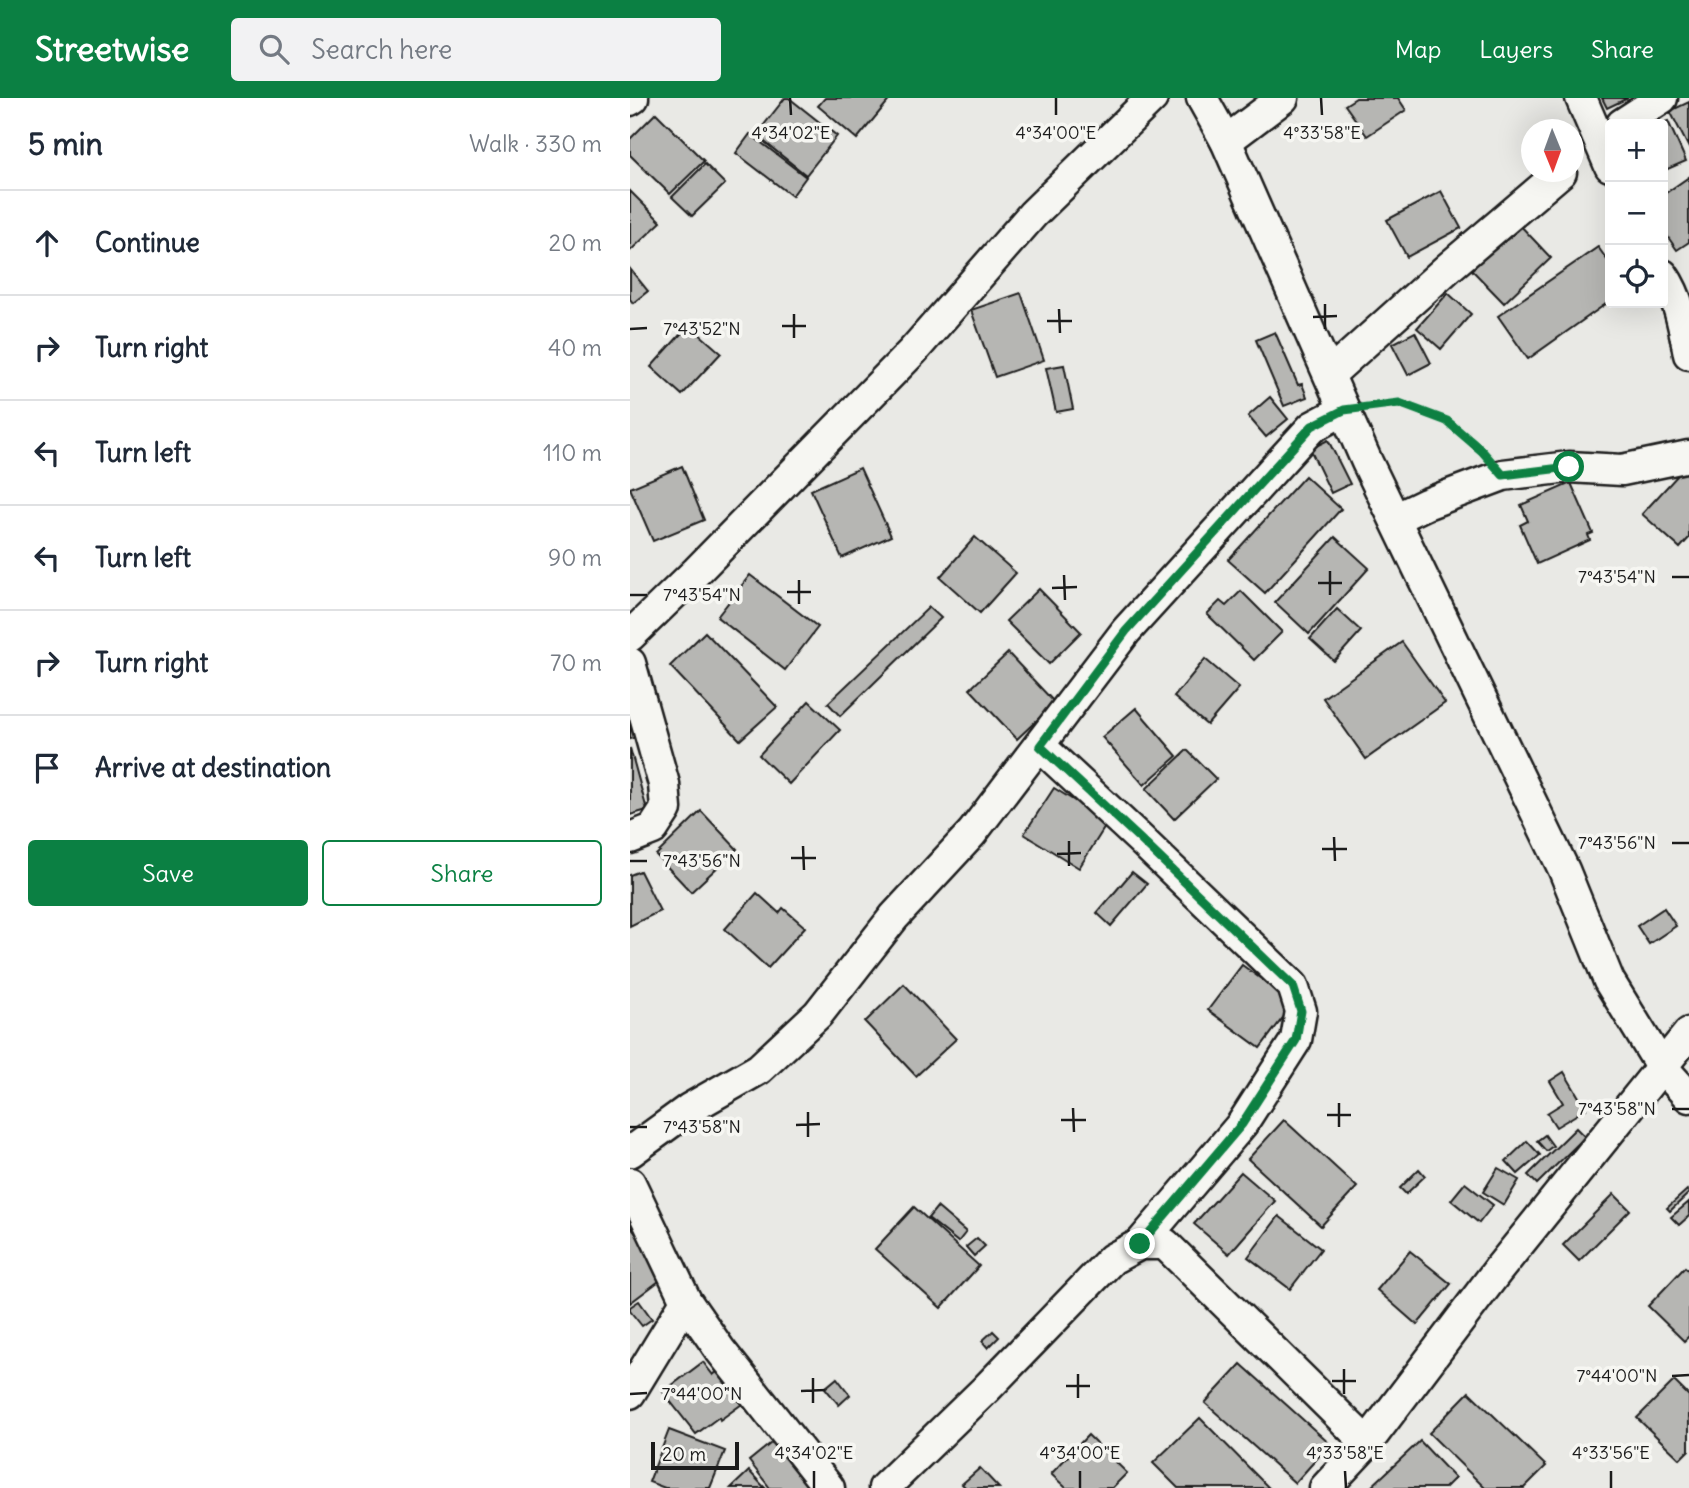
<!DOCTYPE html>
<html lang="en">
<head>
<meta charset="utf-8">
<style>
	:root { --surface:#fff; --page:#f2f2f3; --text:#1f2937; --muted:#747a83; --line:#e0e1e3; --accent:#0b8043 }
	body { margin:0; font-family:Delius,sans-serif; background:var(--page); color:var(--text) }
	.controls { position:absolute; right:21px; top:21px; display:grid; overflow:hidden; border-radius:7px; box-shadow:0 7px 28px #0002 }
	.controls button { width:63px; height:63px; display:grid; place-items:center; padding:0; border:0; border-bottom:2px solid var(--line); background:var(--surface); color:var(--text); font:35px sans-serif }
	.compass { position:absolute; left:891px; top:21px; width:63px; height:63px; border-radius:50%; background:var(--surface); box-shadow:0 7px 28px #0002; rotate:179deg }
	.scale { position:absolute; left:21px; bottom:18px; width:88px; box-sizing:border-box; padding-left:7px; border:4px solid #1c1c1c; border-top:0; font-size:19px; line-height:24px; white-space:nowrap; color:#1c1c1c; -webkit-text-stroke:5px #f6f6f2; paint-order:stroke }
	.stop { position:absolute; width:21px; height:21px; margin:-16px; border:5px solid #0b8043; border-radius:50%; background:#fff }
	.stop.end { background:#0b8043; border-color:#fff; box-shadow:0 2px 7px #0008 }
	.list { margin:0; padding:0; list-style:none }
	h2 { display:flex; justify-content:space-between; align-items:center; height:91px; margin:0; padding:0 28px; font-size:30px }
	h2 small { font-size:23px; font-weight:400; color:var(--muted) }
	.list li { display:grid; grid-template-columns:46px 1fr auto; gap:21px; align-items:center; box-sizing:border-box; height:105px; padding:0 28px; border-top:2px solid var(--line) }
	.list b { display:block; font-size:26px; white-space:nowrap }
	.list em { font-size:23px; font-style:normal; color:var(--muted) }
	.actions { display:flex; gap:14px; padding:21px 28px }
	.actions a { flex:1; padding:16px 0; border:2px solid var(--accent); border-radius:7px; text-align:center; font-size:24px; color:var(--accent) }
	.actions .main { background:var(--accent); color:#fff }
	.icon { flex:none; width:38px; height:38px; fill:none; stroke:currentColor; stroke-width:2; stroke-linecap:round; stroke-linejoin:round }
	.map { position:relative; flex:none; width:1059px; height:1390px; overflow:hidden }
	header { display:flex; align-items:center; gap:42px; box-sizing:border-box; height:98px; padding:0 35px; background:var(--accent); color:#fff }
	header strong { font-size:33px }
	nav { display:flex; gap:38px; margin-inline-start:auto; font-size:24px }
	.search { width:490px; height:63px; background:var(--page); display:flex; align-items:center; gap:18px; box-sizing:border-box; padding:0 24px; border-radius:7px; color:var(--muted); font-size:26px }
	main { display:flex }
	aside { flex:1; background:var(--surface) }
	.map>svg:first-child { display:block }
</style>
</head>
<body>
<header>
<strong>Streetwise</strong>
<div class="search"><svg class="icon" aria-label="search" viewBox="0 0 24 24"><circle cx="10" cy="10" r="6"/><path d="M15 15l6 6"/></svg>Search here</div>
<nav><a>Map</a><a>Layers</a><a>Share</a></nav>
</header>
<main>
<aside>
<h2>5 min<small>Walk · 330 m</small></h2>
<ul class="list">
<li><svg class="icon" aria-label="ahead" viewBox="0 0 24 24"><path d="M12 20V5M6 11l6-6 6 6"/></svg><div><b>Continue</b></div><em>20 m</em></li>
<li><svg class="icon" aria-label="right" viewBox="0 0 24 24"><path d="M7 20v-9h11M14 6l5 5-5 5"/></svg><div><b>Turn right</b></div><em>40 m</em></li>
<li><svg class="icon" aria-label="left" viewBox="0 0 24 24"><path d="M17 20v-9H6M10 6l-5 5 5 5"/></svg><div><b>Turn left</b></div><em>110 m</em></li>
<li><svg class="icon" aria-label="left" viewBox="0 0 24 24"><path d="M17 20v-9H6M10 6l-5 5 5 5"/></svg><div><b>Turn left</b></div><em>90 m</em></li>
<li><svg class="icon" aria-label="right" viewBox="0 0 24 24"><path d="M7 20v-9h11M14 6l5 5-5 5"/></svg><div><b>Turn right</b></div><em>70 m</em></li>
<li><svg class="icon" aria-label="arrive" viewBox="0 0 24 24"><path d="M6 21V4h12l-3 4 3 4H6"/></svg><div><b>Arrive at destination</b></div></li>
</ul>
<div class="actions"><a class="main">Save</a><a>Share</a></div>
</aside>
<div class="map">
<svg width="1059" height="1390" viewBox="0 0 1059 1390">
	<rect width="100%" height="100%" fill="#e9e9e5"/>
	<filter id="ink" filterUnits="userSpaceOnUse"><feTurbulence type="fractalNoise" baseFrequency=".0143" numOctaves="2"/><feDisplacementMap in="SourceGraphic" scale="14" xChannelSelector="R" yChannelSelector="G"/><feConvolveMatrix kernelMatrix="1 2 1 2 8 2 1 2 1" color-interpolation-filters="sRGB"/></filter>
	<g filter="url(#ink)">
		<g fill="#b6b6b3" stroke="#1c1c1c" stroke-width="2">
			<path d="M155,0h4l48,38 -31,39 -50,-40z"/>
			<path d="M195,0h66l-34,41 -39,-33z"/>
			<path d="M726,0h42l8,12 -39,26 -22,-31z"/>
			<path d="M972,0h26l-21,10z"/>
			<path d="M1059,4v46l-19,-37z"/>
			<path d="M26,15l48,48 -34,33 -40,-39v-16z"/>
			<path d="M1038,23l18,40 -23,10v-47h-3z"/>
			<path d="M120,36l56,43 -14,19 -56,-43z"/>
			<path d="M75,66l20,20 -33,32 -20,-19z"/>
			<path d="M1059,79v65l-12,8 -14,-20v-35z"/>
			<path d="M0,93l31,31 -31,29z"/>
			<path d="M811,93l20,37 -54,29 -20,-37z"/>
			<path d="M888,125l33,35 -47,45 -34,-35z"/>
			<path d="M968,149l12,17v37l-82,58 -30,-43z"/>
			<path d="M0,171l18,22 -15,12 -3,-4z"/>
			<path d="M391,195l23,67 -49,17 -24,-67z"/>
			<path d="M818,195l23,21 -30,35 -24,-21z"/>
			<path d="M59,227l32,28 -39,42 -31,-28z"/>
			<path d="M645,234l23,53 4,-1 5,13 -23,9 -28,-66z"/>
			<path d="M785,234l16,31 -23,12 -16,-31z"/>
			<path d="M434,267l9,44 -17,3 -10,-44z"/>
			<path d="M640,299l18,22 -22,18 -18,-21z"/>
			<path d="M698,342l22,44 -19,9 -21,-44z"/>
			<path d="M1059,365v75l-9,10 -38,-34z"/>
			<path d="M52,368l22,54 -51,21 -23,-53z"/>
			<path d="M230,370l31,68 -49,22 -31,-68z"/>
			<path d="M675,378l36,33 -76,84 -37,-33z"/>
			<path d="M941,385l22,50 -5,2 2,5 -53,24 -17,-39 8,-4 -7,-16z"/>
			<path d="M345,439l41,36 -36,40 -40,-36z"/>
			<path d="M705,439l34,31 -60,66 -34,-32z"/>
			<path d="M120,477l68,52 -33,43 -68,-53z"/>
			<path d="M409,491l42,43 -32,32 -43,-43z"/>
			<path d="M611,493l41,41 -28,28 -47,-46 13,-13 6,5z"/>
			<path d="M299,509l12,11 -101,98 -12,-13z"/>
			<path d="M707,511l24,22 -27,30 -24,-22z"/>
			<path d="M75,534l72,75 -37,33 -70,-74z"/>
			<path d="M772,544l43,61 -79,56 -43,-61z"/>
			<path d="M378,555l47,50 -38,36 -47,-50z"/>
			<path d="M575,561l34,29 -32,37 -33,-28z"/>
			<path d="M179,603l31,29 -51,54 -30,-29z"/>
			<path d="M506,610l41,48 -33,29 -42,-48z"/>
			<path d="M0,611l14,26 -14,4z"/>
			<path d="M0,650l17,62 -17,5z"/>
			<path d="M557,652l29,29 -42,40 -28,-30z"/>
			<path d="M424,690l54,34 -29,46 -55,-34z"/>
			<path d="M71,713l36,38 -46,43 -35,-37z"/>
			<path d="M10,773l20,40 -30,15v-51z"/>
			<path d="M502,774l15,12 -36,42 -14,-13z"/>
			<path d="M127,795l22,20 4,-5 22,19 -37,41 -43,-39z"/>
			<path d="M1034,810l12,18 -27,18 -12,-18z"/>
			<path d="M612,867l52,38 -34,45 -52,-38z"/>
			<path d="M274,886l52,55 -40,37 -51,-54z"/>
			<path d="M934,974l22,37 -30,18 -9,-14 16,-10 -13,-22z"/>
			<path d="M654,1022l73,67 -36,39 -73,-67z"/>
			<path d="M946,1030l9,9 -48,47 -9,-9z"/>
			<path d="M915,1037l8,11 -7,5 -9,-10z"/>
			<path d="M897,1043l13,14 -22,19 -12,-13z"/>
			<path d="M868,1070l21,12 -15,25 -21,-13z"/>
			<path d="M789,1071l6,7 -19,18 -6,-6z"/>
			<path d="M611,1074l34,29 -46,53 -35,-30z"/>
			<path d="M835,1085l28,22 -14,18 -28,-23z"/>
			<path d="M1057,1092l2,3 -19,18 -3,-3z"/>
			<path d="M984,1096l16,16 -51,51 -16,-16z"/>
			<path d="M1059,1104v14l-10,9 -8,-8z"/>
			<path d="M284,1109l65,59 -38,42 -66,-59z"/>
			<path d="M307,1109l29,25 -8,10 -30,-24z"/>
			<path d="M649,1118l42,33 -31,40 -42,-32z"/>
			<path d="M0,1128l37,49 -37,28z"/>
			<path d="M347,1140l8,8 -11,10 -8,-9z"/>
			<path d="M780,1153l41,33 -34,41 -40,-35z"/>
			<path d="M1055,1169l4,4v65l-5,5 -36,-35z"/>
			<path d="M9,1203l13,18 -10,7 -12,-15v-4z"/>
			<path d="M363,1233l6,6 -11,11 -6,-7z"/>
			<path d="M73,1264l10,13 5,-4 24,33 -22,16 -1,-3 -23,17 -33,-42z"/>
			<path d="M611,1266l89,80 -35,39 -90,-80z"/>
			<path d="M207,1280l13,17 -11,10 -14,-17z"/>
			<path d="M1044,1283l15,15v54l-9,9 -43,-41z"/>
			<path d="M839,1294l77,74 -22,22h-39l-56,-55z"/>
			<path d="M570,1320l69,70h-91l-25,-25z"/>
			<path d="M39,1332l56,21 -15,37h-45l-16,-6z"/>
			<path d="M458,1337l39,38 -15,15h-46l-15,-14z"/>
			<path d="M146,1341l39,49h-45l-21,-27z"/>
			<path d="M790,1343l35,37 -10,10h-75z"/>
			<path d="M350,1370l19,20h-33l-4,-4z"/>
			<path d="M119,1373l16,17h-34z"/>
		</g>
		<g fill="none" stroke-linecap="round" stroke-linejoin="round">
			<g stroke="#1c1c1c" stroke-width="35">
				<g id="minor">
					<path d="M572,0l24,43 141,321 197,408 45,111 52,85 28,31"/>
					<path d="M951,0l29,68"/>
					<path d="M0,2l3,-2"/>
					<path d="M992,26l40,-26"/>
					<path d="M596,43l57,-43"/>
					<path d="M1033,177c16,23 21,52 26,79"/>
					<path d="M700,276l118,-106 113,-96"/>
					<path d="M765,421l31,-15 77,-29 66,-8 53,3 67,-14"/>
					<path d="M0,538l67,-65 216,-220 120,-137 119,-116"/>
					<path d="M0,565l34,121 2,25 -13,20 -23,9"/>
					<path d="M410,648l100,93 153,147 8,25 -5,29 -54,84 -102,120"/>
					<path d="M0,1054l59,-43 70,-40 59,-55 76,-97 78,-84 154,-202 186,-204 32,-17"/>
					<path d="M0,1085l56,118 34,49 109,138"/>
					<path d="M0,1295l56,-92"/>
					<path d="M254,1390l102,-99 126,-130 28,-15h25l202,199"/>
					<path d="M695,1390l42,-45 131,-173 191,-237"/>
				</g>
			</g>
			<path stroke="#1c1c1c" stroke-width="4.5" stroke-dasharray="7 5" stroke-linecap="butt" d="M745,308l24,-3 48,18 37,33"/>
			<use href="#minor" stroke="#f6f6f2" stroke-width="30"/>
		</g>
	</g>
	<g fill="none" stroke-linecap="round" stroke-linejoin="round" filter="url(#ink)">
		<path stroke="#0b8043" stroke-width="9" d="M510,1146l102,-120 54,-84 5,-29 -8,-25 -153,-147 -100,-93 86,-115 186,-205 32,-16 55,-7 48,18 35,30 21,24 66,-8"/>
	</g>
	<path fill="none" stroke="#1c1c1c" stroke-width="2.5" d="M160,0l1,17M426,0v17M691,0l1,17M695,206v25M429,211l1,24M164,216v24M683,219l24,-1M417,223h25M152,228h24M0,231l17,-1M700,473v24M434,477l1,25M1042,479h17M169,482v24M688,485h24M422,490l25,-1M157,494h24M0,497h17M704,739l1,24M439,743v25M1042,745h17M173,748l1,24M692,751h25M427,756l24,-1M161,760h25M0,763h17M709,1005v24M443,1010l1,24M1042,1011h17M178,1014v25M697,1017h24M431,1022h25M166,1027l24,-1M0,1029h17M714,1271v25M448,1276v24M1042,1278l17,-1M183,1280v25M702,1283h24M436,1288h24M171,1293l24,-1M0,1296l17,-1M184,1373v17M450,1373v17M715,1373l1,17M981,1373v17"/>
	<g font-size="18" text-anchor="middle" fill="#1c1c1c" stroke="#f6f6f2" stroke-width="7" stroke-linejoin="round" paint-order="stroke">
		<text x="161" y="41">4°34'02"E</text>
		<text x="426" y="41">4°34'00"E</text>
		<text x="692" y="41">4°33'58"E</text>
		<text x="72" y="237">7°43'52"N</text>
		<text x="987" y="485">7°43'54"N</text>
		<text x="72" y="503">7°43'54"N</text>
		<text x="987" y="751">7°43'56"N</text>
		<text x="72" y="769">7°43'56"N</text>
		<text x="987" y="1017">7°43'58"N</text>
		<text x="72" y="1035">7°43'58"N</text>
		<text x="987" y="1284">7°44'00"N</text>
		<text x="72" y="1302">7°44'00"N</text>
		<text x="184" y="1361">4°34'02"E</text>
		<text x="450" y="1361">4°34'00"E</text>
		<text x="715" y="1361">4°33'58"E</text>
		<text x="981" y="1361">4°33'56"E</text>
	</g>
</svg>
<div class="controls">
<button>+</button>
<button>−</button>
<button><svg class="icon" aria-label="locate" viewBox="0 0 24 24"><circle cx="12" cy="12" r="6"/><path d="M12 2v4M12 18v4M2 12h4M18 12h4"/></svg></button>
</div>
<svg class="compass" viewBox="-18 -18 36 36"><path d="M0-13l5 13h-10z" fill="#e53935"/><path d="M0 13l5-13h-10z" fill="#747a83"/></svg>
<div class="scale">20 m</div>
<div class="stop" style="left:939px;top:369px"></div>
<div class="stop end" style="left:510px;top:1146px"></div>
</div>
</main>
</body>
</html>
